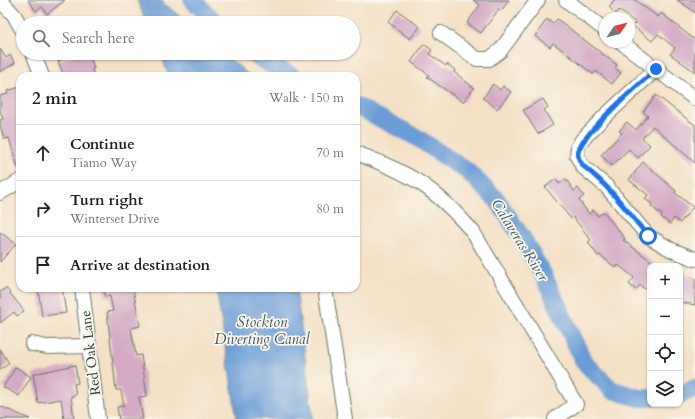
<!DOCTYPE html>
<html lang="en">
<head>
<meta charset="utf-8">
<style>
	:root { --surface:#fff; --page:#f2f2f2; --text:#202124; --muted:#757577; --line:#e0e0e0 }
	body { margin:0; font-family:Cardo,serif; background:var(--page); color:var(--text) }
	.controls { position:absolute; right:12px; bottom:12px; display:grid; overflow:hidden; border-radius:8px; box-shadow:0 1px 3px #0004 }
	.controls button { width:36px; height:36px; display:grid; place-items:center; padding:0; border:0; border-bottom:1px solid var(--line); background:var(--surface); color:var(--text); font:20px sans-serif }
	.compass { position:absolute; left:599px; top:12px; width:36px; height:36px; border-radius:50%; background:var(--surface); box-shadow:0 1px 3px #0004; rotate:55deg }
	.stop { position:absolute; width:12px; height:12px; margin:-9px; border:3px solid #1a73e8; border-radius:50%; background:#fff }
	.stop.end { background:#1a73e8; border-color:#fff; box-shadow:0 1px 4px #0008 }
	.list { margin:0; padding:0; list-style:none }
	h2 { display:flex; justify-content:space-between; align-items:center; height:52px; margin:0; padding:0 16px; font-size:17px }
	h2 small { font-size:13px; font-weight:400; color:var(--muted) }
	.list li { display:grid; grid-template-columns:26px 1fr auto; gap:12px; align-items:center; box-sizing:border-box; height:56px; padding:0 16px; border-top:1px solid var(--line) }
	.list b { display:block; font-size:15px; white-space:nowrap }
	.list p { margin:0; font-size:13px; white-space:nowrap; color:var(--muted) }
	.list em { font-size:13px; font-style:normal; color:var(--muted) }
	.icon { flex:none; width:22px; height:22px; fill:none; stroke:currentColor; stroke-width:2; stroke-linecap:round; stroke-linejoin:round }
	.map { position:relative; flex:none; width:695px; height:419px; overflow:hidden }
	.search { position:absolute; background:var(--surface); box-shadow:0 1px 3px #0004; left:16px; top:16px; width:344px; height:44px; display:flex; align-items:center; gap:10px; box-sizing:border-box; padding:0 14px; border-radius:22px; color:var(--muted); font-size:15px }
	.panel { position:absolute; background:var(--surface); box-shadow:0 1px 3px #0004; left:16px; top:72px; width:344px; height:220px; border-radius:12px }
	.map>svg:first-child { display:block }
</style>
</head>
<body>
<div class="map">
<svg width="695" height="419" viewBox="0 0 695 419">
	<rect width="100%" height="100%" fill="#fbf7ec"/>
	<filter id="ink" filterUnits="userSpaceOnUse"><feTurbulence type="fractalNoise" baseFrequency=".025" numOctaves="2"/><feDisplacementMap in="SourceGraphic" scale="8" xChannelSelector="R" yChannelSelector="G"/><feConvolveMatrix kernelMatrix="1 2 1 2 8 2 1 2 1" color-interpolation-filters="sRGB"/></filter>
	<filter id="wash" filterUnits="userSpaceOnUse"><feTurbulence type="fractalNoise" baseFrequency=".012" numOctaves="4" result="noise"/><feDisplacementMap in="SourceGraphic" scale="16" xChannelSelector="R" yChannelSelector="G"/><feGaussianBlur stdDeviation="0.9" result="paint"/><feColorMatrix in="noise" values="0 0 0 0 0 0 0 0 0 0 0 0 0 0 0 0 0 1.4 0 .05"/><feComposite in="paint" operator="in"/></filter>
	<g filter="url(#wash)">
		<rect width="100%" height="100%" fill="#f4e0c4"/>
		<g fill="#6b9dd6" stroke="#456d85">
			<path d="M137,0h23l28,23h-41z"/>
			<path d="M160,53h63l27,23h-81z"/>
			<path d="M216,288h80l17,131h-76z"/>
		</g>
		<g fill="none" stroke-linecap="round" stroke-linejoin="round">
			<g stroke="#6b9dd6" stroke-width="18">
				<path d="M192,0l25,23"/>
				<path d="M250,53l42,23"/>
				<path d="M356,106l60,31 51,34 30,29 26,39 20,35 41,88 28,28 28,8h10"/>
				<path d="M680,395l15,-7"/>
			</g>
		</g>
		<g id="blocks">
			<g fill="#d3a9c5">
				<path d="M28,0h37l-18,14 -5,-7 -6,4z"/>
				<path d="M473,0h36l-7,10 -3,-1 -18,24 -14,-10 13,-18z"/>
				<path d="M614,0h21l23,17 3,-4 34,27v32l-25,-18 5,-6 -17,-14 -6,7 -19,-15 3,-3 -17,-13 -3,4 -7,-7z"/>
				<path d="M677,0h18v13l-6,-5z"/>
				<path d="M397,10l23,17 -10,12 -22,-17z"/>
				<path d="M547,19l6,5 4,-5 60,46 -2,3 6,5 -9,11 -16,-13 -3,3 -40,-31 -3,4 -15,-11z"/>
				<path d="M424,44l8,6 -3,4 17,12 1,-2 8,6 -1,2 20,16 -11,14 -36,-25 2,-2 -18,-13z"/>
				<path d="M0,49l6,9 4,-3 5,8 -15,9z"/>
				<path d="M80,53h9l5,15 -2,1 2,7h-30l-6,-15z"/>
				<path d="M493,84l7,6 3,-4 8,6 -14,17 -14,-11z"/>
				<path d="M20,87v81h-2l-9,-30 -5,1 -4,-14v-5l3,-1 -3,-9v-14l8,-2 -1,-3z"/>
				<path d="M656,95l39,30v38l-42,-37 -11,12 8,7 -12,13 -9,-9 -17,17 -11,-11 21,-22 -3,-2 8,-9 9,8 12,-14 -5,-4z"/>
				<path d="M543,99l5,8 -4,3 9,15 -15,9 -15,-24z"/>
				<path d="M643,162l33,29 -1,2 18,14 -13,16 -6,-5 -4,6 -9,-7 1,-2 -11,-9 1,-2 -7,-5 3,-4 -19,-15z"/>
				<path d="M556,179l3,5 7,-5 8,12 4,-3 6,8 -5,4 10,14 4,-4 5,6 6,-4 21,27 -2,1 35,26h-8v17l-5,6 -5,-4 -4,5 -7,-6 5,-6 -3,-3 -13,-10 -2,3 -16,-13 -2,1 -10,-14 3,-2 -18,-23 -2,2 -26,-32z"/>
				<path d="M0,232l16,12 -16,18z"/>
				<path d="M680,274l15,4v27l-15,-3z"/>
				<path d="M6,288l18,23 -7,5 -3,-4 -14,11v-31z"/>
				<path d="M38,288h24l4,25 -24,3z"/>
				<path d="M103,288h30l7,38 -9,2 5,28 5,-1 6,41 -8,1 4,22h-24l-2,-12 7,-1 -3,-16h-5l-9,-78 6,-1 -3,-15 -5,1z"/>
				<path d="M0,349l9,14 -9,7z"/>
				<path d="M75,365l3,18 -4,1 2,11 -5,1 3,23h-10l-3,-20 -23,4 -5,-29z"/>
				<path d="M16,367l15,10 -12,19 -16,-9z"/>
				<path d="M0,406l30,13h-30z"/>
			</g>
		</g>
	</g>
	<g filter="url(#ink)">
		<use href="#blocks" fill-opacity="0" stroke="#6a7666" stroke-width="1"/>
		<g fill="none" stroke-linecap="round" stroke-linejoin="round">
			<g stroke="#6a7666" stroke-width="16">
				<g id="minor">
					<path d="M0,0l14,15 9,16"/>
					<path d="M566,0l39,30"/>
					<path d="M441,33l36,26h12l11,-8 38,-51"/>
					<path d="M621,42l74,57"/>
					<path d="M33,53l9,23"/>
					<path d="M656,69l-52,48 -22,23 -4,7 -1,9 6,11 23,19 42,50 24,14 23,9"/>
					<path d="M356,153c56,21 78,34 117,79l103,172 -21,15"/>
					<path d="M0,193l20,-12"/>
					<path d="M82,288l16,131"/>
					<path d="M325,288l20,131"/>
					<path d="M32,344l15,3 42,-1"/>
				</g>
			</g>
			<use href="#minor" stroke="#fff" stroke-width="14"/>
		</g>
	</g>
	<g fill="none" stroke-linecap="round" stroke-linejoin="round" filter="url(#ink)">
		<path stroke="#1a73e8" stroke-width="5" d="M648,236c-17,-20 -33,-43 -53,-60 -6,-6 -15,-10 -17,-20 -4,-17 64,-73 78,-87"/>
	</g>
	<g text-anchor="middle" stroke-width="3.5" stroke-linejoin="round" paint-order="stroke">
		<g font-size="14" fill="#1f3d34" stroke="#fbf7ec">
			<text transform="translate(90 353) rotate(-97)" y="5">Red Oak Lane</text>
		</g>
		<g font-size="15" font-style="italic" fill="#365a65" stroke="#fbf7ec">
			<text transform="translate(520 240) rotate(58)" y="5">Calaveras River</text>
			<text x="262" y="327">Stockton<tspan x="262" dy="17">Diverting Canal</tspan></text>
		</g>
	</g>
</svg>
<div class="controls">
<button>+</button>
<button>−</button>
<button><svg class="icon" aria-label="locate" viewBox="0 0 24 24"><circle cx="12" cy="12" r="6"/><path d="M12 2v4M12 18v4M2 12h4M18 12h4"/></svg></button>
<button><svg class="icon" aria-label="layers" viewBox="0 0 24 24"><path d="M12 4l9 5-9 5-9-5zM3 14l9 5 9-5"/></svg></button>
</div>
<svg class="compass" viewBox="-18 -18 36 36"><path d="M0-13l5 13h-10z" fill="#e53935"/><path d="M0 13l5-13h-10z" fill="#757577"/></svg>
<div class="stop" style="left:648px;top:236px"></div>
<div class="stop end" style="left:656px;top:69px"></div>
<div class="search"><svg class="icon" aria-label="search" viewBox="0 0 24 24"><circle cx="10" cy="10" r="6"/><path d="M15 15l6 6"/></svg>Search here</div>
<section class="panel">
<h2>2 min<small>Walk · 150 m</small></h2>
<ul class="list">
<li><svg class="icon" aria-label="ahead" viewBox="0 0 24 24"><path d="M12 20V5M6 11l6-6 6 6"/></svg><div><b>Continue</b><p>Tiamo Way</p></div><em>70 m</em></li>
<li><svg class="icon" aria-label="right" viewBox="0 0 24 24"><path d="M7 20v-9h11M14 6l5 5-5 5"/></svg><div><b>Turn right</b><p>Winterset Drive</p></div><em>80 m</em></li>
<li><svg class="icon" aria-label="arrive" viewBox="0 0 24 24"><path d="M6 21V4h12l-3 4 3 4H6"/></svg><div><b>Arrive at destination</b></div></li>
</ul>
</section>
</div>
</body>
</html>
